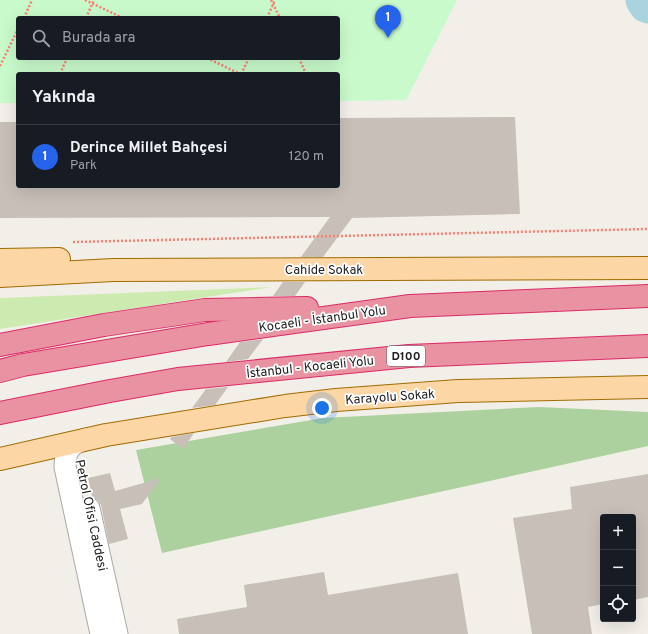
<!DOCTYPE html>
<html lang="tr">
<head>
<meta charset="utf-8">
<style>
	:root { --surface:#171b24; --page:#242831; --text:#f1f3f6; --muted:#9ea1a6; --line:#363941; --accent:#2563eb }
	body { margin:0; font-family:Overpass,sans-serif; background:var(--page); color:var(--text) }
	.controls { position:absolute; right:12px; bottom:12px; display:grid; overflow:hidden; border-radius:4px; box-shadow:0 4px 16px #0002 }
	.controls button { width:36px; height:36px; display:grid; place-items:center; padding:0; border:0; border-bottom:1px solid var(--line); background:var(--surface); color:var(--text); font:20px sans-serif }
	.you { position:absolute; left:322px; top:408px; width:14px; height:14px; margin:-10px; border:3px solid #fff; border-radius:50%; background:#1a73e8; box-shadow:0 0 0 6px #1a73e833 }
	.badge { display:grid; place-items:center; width:26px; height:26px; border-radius:50%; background:var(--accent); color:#fff; font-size:13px; font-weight:700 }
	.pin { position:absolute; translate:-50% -33px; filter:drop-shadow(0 1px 2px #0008) }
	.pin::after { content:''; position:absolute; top:21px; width:14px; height:12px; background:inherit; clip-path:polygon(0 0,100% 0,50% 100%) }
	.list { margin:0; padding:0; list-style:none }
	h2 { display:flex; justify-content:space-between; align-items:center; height:52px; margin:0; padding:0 16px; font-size:17px }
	h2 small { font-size:13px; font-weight:400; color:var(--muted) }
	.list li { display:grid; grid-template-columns:26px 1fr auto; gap:12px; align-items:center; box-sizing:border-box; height:64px; padding:0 16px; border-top:1px solid var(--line) }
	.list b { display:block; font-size:15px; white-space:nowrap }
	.list p { margin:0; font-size:13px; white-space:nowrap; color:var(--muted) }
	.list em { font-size:13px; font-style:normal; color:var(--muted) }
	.icon { flex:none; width:22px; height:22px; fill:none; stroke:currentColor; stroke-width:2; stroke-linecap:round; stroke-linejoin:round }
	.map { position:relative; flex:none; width:648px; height:634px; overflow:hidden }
	.search { position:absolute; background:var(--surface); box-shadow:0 4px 16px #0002; left:16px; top:16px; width:324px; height:44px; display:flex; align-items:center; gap:10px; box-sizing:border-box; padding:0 14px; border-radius:4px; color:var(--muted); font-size:15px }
	.panel { position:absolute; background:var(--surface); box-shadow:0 4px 16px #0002; left:16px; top:72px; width:324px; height:116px; border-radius:4px }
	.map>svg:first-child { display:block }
</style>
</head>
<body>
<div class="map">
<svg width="648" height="634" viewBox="0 0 648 634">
	<rect width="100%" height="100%" fill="#f2efe9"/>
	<path fill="#cdebb0" d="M272,287l-272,42v-31z"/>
	<path fill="#add19e" d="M539,407l109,5v34l-486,107 -26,-103 187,-32z"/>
	<path fill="#c8facc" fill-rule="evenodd" d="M0,0h457l-51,100 -68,1v-27h-320v29h-18zM18,18h320v40h-320z"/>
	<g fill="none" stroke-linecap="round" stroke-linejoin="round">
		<path stroke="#aad3df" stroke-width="39" d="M645,0l3,4"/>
	</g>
	<g fill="#c7bfb8">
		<path d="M515,117l5,97 -168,4 -29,39h-22l29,-40 -330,1v-96h18v64h320v-68z"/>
		<path d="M283,282h22l-10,14h-22z"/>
		<path d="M263,339l-15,20 -22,3 14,-20z"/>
		<path d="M228,387l-13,18 -23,3 14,-19z"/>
		<path d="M194,433l-11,16 -13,-10 2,-2z"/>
		<path d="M110,473l5,18 46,-13 -19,26 -22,5 8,30 -19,5 -8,-39 -3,-5 -6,-4 -4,-18z"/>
		<path d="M648,474v123l-15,3v-83h-30v87l-15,3 4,27h-60l-19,-116 59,-9 -2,-22z"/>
		<path d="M324,572l4,23 130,-22 10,61h-289l-2,-15 70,-12 -3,-22z"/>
	</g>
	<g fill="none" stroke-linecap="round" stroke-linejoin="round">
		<g stroke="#a9a9a9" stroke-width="23">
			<g id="minor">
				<path d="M86,439c-15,5 -21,10 -21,28l36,167"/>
				<path d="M89,508l28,126"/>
			</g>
		</g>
		<g stroke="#a06b00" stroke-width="24">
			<g id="major">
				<path d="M0,260l59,-1"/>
				<path d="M0,276l113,-6 535,-2"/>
				<path d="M0,459l106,-24 179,-29 51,-6 122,-9 190,-4"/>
			</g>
		</g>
		<g stroke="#dc2a67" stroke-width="24">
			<g id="highway">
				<path d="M0,345l104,-20 101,-15 102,-2"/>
				<path d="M0,371l23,-6 185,-31 202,-28 238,-10"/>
				<path d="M0,413l110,-22 68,-12 231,-23 239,-10"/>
			</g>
		</g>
		<g stroke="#fa8072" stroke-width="2.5" stroke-dasharray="2 2" stroke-linecap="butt">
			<path d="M85,0l38,18"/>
			<path d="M271,0l9,18"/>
			<path d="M24,18l8,-18"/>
			<path d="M86,18l8,-18"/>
			<path d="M267,18l8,-18"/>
			<path d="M207,58l33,16"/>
			<path d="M299,58l7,16"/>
			<path d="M0,66l18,-37"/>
			<path d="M60,74l7,-16"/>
			<path d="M241,74l8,-16"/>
			<path d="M73,242l575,-13"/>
		</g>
		<use href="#minor" stroke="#fff" stroke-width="21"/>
		<use href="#major" stroke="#fcd6a4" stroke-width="22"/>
		<use href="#highway" stroke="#e892a2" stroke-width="22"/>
	</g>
	<g text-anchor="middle" stroke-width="3.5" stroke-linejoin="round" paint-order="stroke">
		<rect fill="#fff" stroke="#646464" stroke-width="1" x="387" y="346" width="38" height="20" rx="3"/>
		<g font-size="12" font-weight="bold" fill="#222">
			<text x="406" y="360">D100</text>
		</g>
		<g font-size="13" fill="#222" stroke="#fff">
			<text x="324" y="274">Cahide Sokak</text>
			<text transform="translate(322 318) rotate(-8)" y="5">Kocaeli - İstanbul Yolu</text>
			<text transform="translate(310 366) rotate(-6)" y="5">İstanbul - Kocaeli Yolu</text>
			<text transform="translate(390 396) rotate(-4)" y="5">Karayolu Sokak</text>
			<text transform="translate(92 515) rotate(78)" y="5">Petrol Ofisi Caddesi</text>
		</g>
	</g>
</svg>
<div class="controls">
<button>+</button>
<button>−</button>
<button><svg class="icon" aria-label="locate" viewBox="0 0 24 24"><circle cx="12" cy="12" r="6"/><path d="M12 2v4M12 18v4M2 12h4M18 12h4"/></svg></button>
</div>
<div class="you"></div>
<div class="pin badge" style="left:388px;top:38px">1</div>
<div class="search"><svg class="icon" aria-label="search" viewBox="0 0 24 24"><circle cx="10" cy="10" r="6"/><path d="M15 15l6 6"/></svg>Burada ara</div>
<section class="panel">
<h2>Yakında<small></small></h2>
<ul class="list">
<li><span class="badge">1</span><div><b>Derince Millet Bahçesi</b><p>Park</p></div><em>120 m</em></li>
</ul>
</section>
</div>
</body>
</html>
